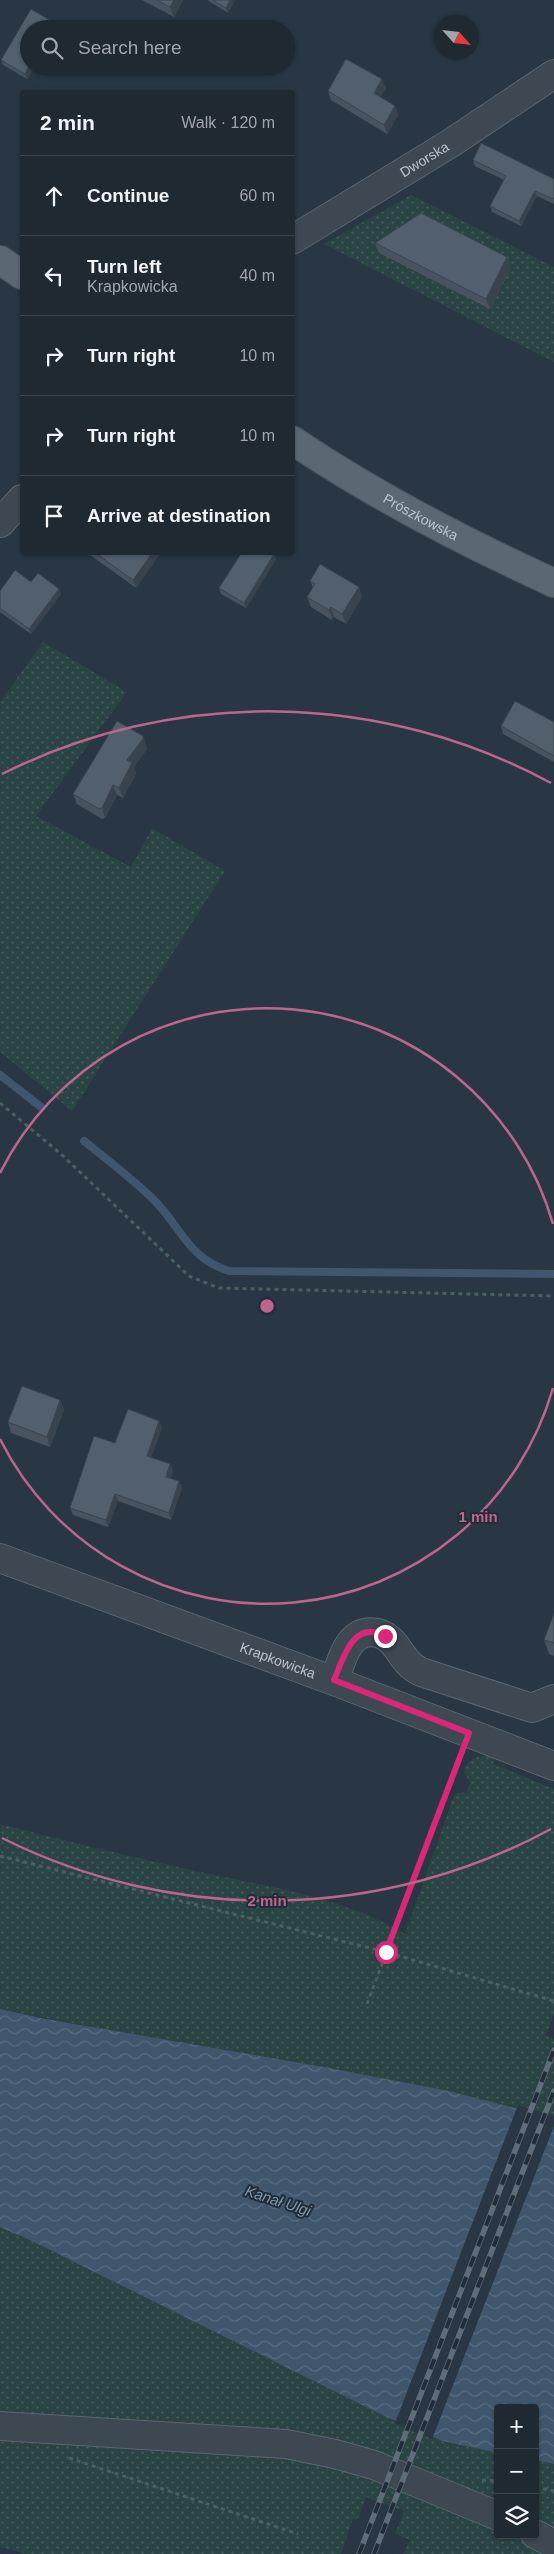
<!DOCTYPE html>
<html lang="en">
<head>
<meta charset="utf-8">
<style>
	:root { --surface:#1e2932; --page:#26313a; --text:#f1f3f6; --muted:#a1a6ac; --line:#3c454d }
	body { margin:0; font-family:Helvetica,sans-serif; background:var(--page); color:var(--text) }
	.controls { position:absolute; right:15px; bottom:15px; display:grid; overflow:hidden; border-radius:5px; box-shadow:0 1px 4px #0004 }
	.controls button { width:45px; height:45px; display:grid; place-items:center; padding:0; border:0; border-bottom:1px solid var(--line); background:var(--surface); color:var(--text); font:25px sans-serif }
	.compass { position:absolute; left:434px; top:15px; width:45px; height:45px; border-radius:50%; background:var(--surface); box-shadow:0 1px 4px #0004; rotate:117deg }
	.stop { position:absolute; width:15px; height:15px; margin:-11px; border:4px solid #db2777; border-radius:50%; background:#fff }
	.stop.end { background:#db2777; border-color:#fff; box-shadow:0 1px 5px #0008 }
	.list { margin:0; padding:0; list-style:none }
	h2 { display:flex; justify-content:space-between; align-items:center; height:65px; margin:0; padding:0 20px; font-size:21px }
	h2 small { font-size:16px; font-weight:400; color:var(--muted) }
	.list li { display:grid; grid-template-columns:32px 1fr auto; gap:15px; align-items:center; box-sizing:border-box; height:80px; padding:0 20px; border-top:1px solid var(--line) }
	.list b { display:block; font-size:19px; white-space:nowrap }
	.list p { margin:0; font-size:16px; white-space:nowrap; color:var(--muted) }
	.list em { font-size:16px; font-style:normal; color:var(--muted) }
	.icon { flex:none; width:28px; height:28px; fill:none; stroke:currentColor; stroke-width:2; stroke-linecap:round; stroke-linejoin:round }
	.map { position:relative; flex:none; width:554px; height:2554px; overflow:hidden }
	.search { position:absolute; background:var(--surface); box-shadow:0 1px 4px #0004; left:20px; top:20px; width:275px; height:55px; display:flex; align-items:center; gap:12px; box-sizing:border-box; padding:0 18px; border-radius:28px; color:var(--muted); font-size:19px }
	.panel { position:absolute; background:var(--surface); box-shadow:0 1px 4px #0004; left:20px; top:90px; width:275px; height:465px; border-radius:5px }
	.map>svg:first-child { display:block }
</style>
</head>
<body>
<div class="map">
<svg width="554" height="2554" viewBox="0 0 554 2554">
	<defs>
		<pattern id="grass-dots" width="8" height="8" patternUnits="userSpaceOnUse" patternTransform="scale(1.25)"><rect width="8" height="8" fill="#2a4444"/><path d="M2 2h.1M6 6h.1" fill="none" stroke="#475d5e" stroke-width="1.8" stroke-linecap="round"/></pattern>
		<pattern id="water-waves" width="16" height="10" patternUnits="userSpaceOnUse" patternTransform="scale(1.25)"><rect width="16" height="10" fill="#3f566c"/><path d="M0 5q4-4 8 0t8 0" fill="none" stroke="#596d80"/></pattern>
	</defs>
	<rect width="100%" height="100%" fill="#283743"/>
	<g fill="url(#grass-dots)">
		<path d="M411,195l143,72v95l-230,-118z"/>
		<path d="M43,642l84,50 -91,124 95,51 21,-39 73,43 -153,240 -72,-59v-350z"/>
		<path d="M488,1755l7,2 -2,7 61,25v224l-8,22 8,4v79l-554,-109v-185c70,18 140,35 210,50 66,14 137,25 195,60l48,-136 4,-5 10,-1 3,-10 -6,-9c1,-13 13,-17 24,-18z"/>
		<path d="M0,2227l34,15 344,171 64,28 56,12v82h37v-75l19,4v90h-151l7,-14 -15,-6 9,-23 -38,-14 -8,21 -5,1 -12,35h-314l-27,-7z"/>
	</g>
	<path fill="url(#water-waves)" d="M0,2009l46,10 278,48 125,24 105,27v346l-19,-4v-52h-37v45l-56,-12 -64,-28 -344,-171 -34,-15z"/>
	<path fill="#283743" d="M518,2105l36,11v10l-122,313 -37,-16z"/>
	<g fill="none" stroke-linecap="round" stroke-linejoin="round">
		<g stroke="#3f566c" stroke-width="8">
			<path d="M0,1075l41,32"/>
			<path d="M84,1141c24,19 47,37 68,57 30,29 34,59 77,73l325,3"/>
		</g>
		<g stroke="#5b6670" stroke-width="30">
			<g id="minor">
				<path id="s1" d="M292,240l159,-97 103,-69"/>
				<path d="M0,523l22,-24"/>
				<path id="s2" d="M0,1558l334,123 220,85"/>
				<path d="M334,1681c5,-12 8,-26 15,-36 12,-18 33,-16 46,0 8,11 13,21 26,27l111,36 22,-9"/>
				<path d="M0,2426l286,18 49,10 39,11 124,51"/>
				<path d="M535,2534l19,10"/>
			</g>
		</g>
		<g stroke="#49545f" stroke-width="30">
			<g id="major">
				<path d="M0,260l22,15"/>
				<path id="s3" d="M292,440c83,56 172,102 262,143"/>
			</g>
		</g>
		<g stroke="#496060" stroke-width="3" stroke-dasharray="4 4" stroke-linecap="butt">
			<path d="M0,1103l62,52 127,121 30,12 335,8"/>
			<path d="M0,1856l386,96 168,49"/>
			<path d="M367,2004l93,-247"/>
			<path d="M69,2458l229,76"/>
			<path d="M482,2480l16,1"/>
			<path d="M535,2487l19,4"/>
		</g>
		<use href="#minor" stroke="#3d4853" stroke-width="28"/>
		<use href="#major" stroke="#5b6873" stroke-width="28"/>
		<g stroke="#5f6d7a" stroke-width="5.5">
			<g id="rail">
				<path d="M359,2554l195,-504"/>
				<path d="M374,2554l180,-463"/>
			</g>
		</g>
		<use href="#rail" stroke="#212d39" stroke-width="4" stroke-dasharray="11" stroke-linecap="butt"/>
	</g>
	<g fill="#47535f">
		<path d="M142,0h41l-9,17z"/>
		<path d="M207,0h28l-7,13z"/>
		<path d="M31,9l25,15 1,5h-28v37h6l-8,13 -24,-14 -2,-5z"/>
		<path d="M386,88l-6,9 15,9 3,9 -11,19 -56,-34 -3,-9z"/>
		<path d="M473,160l81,19v25l-17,-8 -16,30 -29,-14 -2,-6 14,-26 -29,-14z"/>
		<path d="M375,243l132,14 4,10 -21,42 -111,-56z"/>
		<path d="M86,552h75l-25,36z"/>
		<path d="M276,559l-30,49 -25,-14 -2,-6z"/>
		<path d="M310,581l49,6 3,10 -16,27 -12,-7 -2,3 -21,-13 -4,-10 6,-9z"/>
		<path d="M59,589l2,5 -30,40 -31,-22v-21z"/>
		<path d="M554,722v40l-51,-28 -2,-8z"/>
		<path d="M143,736l4,13 -13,18 2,7 -13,24 -6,-3 -12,23 -3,1 -25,-15 -4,-10z"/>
		<path d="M60,1400l4,10 -14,37 -39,-14 -3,-11z"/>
		<path d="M159,1421l3,7 -11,29 19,7 3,7 -2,7 11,10 -11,32 -53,-19 -10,26 -35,-12 -3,-7 45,-65z"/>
		<path d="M554,1613v43l-5,-2 -5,-14z"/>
	</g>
	<g fill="#39434d">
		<path d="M174,0h9l-9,17 -4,-10z"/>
		<path d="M230,0h5l-7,13 -2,-5z"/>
		<path d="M56,24l1,5h-5z"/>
		<path d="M29,66h6l-8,13 -2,-5z"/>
		<path d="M382,79l4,9 -9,14 -3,-9z"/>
		<path d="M395,106l3,9 -11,19 -3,-9z"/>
		<path d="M535,191l2,5 -16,30 -2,-5z"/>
		<path d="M507,257l4,10 -21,42 -4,-10z"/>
		<path d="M153,552h8l-25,36 -3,-8z"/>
		<path d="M274,554l2,5 -30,49 -2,-5z"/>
		<path d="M359,587l3,10 -16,27 -4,-10z"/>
		<path d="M59,589l2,5 -30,40 -2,-5z"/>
		<path d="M331,607l3,10 -2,3 -3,-10z"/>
		<path d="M143,736l4,13 -13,18 2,7 -13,24 -4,-10 8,-28z"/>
		<path d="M113,785l4,10 -12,23 -3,-10z"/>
		<path d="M60,1400l4,10 -14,37 -3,-10z"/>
		<path d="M159,1421l3,7 -13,35 -2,-7z"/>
		<path d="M170,1464l3,7 -4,12 -3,-6z"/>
		<path d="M179,1481l3,7 -11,32 -2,-7z"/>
		<path d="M115,1494l3,7 -10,26 -2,-7z"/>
	</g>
	<g fill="#52606e" stroke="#39434d">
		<path d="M157,0h17l-4,7z"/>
		<path d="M213,0h17l-4,8z"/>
		<path d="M31,9l25,15 -4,5h-23v37l-4,8 -24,-14z"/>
		<path d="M346,59l36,20 -8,14 21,13 -11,19 -56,-34z"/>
		<path d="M481,143l73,36v18l-1,2 -18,-8 -16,30 -29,-15 16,-30 -33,-16z"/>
		<path d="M421,213l86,44 -21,42 -111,-56z"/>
		<path d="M94,552h59l-20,28z"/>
		<path d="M242,552h30l2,2 -30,49 -25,-15z"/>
		<path d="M320,564l39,23 -17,27 -11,-7 -2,3 -22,-13 8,-13 -5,-3z"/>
		<path d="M15,570l16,12 7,-9 21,16 -30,40 -29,-21v-17z"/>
		<path d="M515,701l39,21v34l-53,-30z"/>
		<path d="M117,721l26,15v3l-16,21 5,3 -13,25 -6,-3 -11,23 -3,1 -26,-15z"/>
		<path d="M22,1386l38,14 -13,37 -39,-15z"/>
		<path d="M128,1409l31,12 -12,35 23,8 -4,13 13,4 -10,32 -54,-19 -9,26 -36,-12 24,-72 21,7z"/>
		<path d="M554,1613v30l-10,-3z"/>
	</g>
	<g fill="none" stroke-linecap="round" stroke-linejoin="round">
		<path stroke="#db2777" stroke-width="6" d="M385,1636c-32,-17 -42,23 -51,44l135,53 -83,219"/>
	</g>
	<g fill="none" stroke="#be658e" stroke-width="2.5">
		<path d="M553 1388A298 298 0 0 1 0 1439M0 1173A298 298 0 0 1 553 1224"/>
		<path d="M551 1829A595 595 0 0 1 2 1838M2 774A595 595 0 0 1 551 783"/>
	</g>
	<g text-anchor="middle" stroke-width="4" stroke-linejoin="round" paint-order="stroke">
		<g font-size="14" fill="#bac3cd" stroke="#212d39">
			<text dy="5" stroke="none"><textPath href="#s1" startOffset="155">Dworska</textPath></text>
			<text dy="5" stroke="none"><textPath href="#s3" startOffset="150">Prószkowska</textPath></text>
			<text dy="5" stroke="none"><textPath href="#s2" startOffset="296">Krapkowicka</textPath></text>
		</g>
		<g font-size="15" font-style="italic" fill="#7c96ae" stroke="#212d39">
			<text transform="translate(278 2201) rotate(18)" y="5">Kanał Ulgi</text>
		</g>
	</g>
	<circle cx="267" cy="1306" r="8" fill="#be658e" stroke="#212d39" stroke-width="2.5"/>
	<g font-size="15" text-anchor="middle" font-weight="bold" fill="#be658e" stroke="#212d39" stroke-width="4" stroke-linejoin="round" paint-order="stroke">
		<text x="478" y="1522">1 min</text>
		<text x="267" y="1906">2 min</text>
	</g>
</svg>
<div class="controls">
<button>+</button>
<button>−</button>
<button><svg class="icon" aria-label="layers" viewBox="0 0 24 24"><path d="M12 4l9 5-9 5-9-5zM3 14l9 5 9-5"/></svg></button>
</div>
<svg class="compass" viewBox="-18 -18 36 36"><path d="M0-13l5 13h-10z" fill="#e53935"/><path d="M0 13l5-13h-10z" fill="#a1a6ac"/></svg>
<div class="stop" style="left:386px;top:1952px"></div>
<div class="stop end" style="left:385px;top:1636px"></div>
<div class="search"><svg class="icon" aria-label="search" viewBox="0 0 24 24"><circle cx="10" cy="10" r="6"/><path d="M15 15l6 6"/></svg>Search here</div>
<section class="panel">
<h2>2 min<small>Walk · 120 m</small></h2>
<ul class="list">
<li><svg class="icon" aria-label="ahead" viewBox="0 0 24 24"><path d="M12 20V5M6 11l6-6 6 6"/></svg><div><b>Continue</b></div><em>60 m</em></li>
<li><svg class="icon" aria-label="left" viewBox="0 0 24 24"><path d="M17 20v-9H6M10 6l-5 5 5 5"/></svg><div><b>Turn left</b><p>Krapkowicka</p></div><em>40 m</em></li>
<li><svg class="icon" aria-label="right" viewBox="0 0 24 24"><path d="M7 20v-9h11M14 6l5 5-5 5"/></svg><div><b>Turn right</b></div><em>10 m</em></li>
<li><svg class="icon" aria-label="right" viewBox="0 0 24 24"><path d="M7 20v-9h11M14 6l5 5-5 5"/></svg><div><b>Turn right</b></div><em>10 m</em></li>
<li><svg class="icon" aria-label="arrive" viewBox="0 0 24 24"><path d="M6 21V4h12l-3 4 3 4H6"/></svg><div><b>Arrive at destination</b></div></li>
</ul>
</section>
</div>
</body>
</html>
